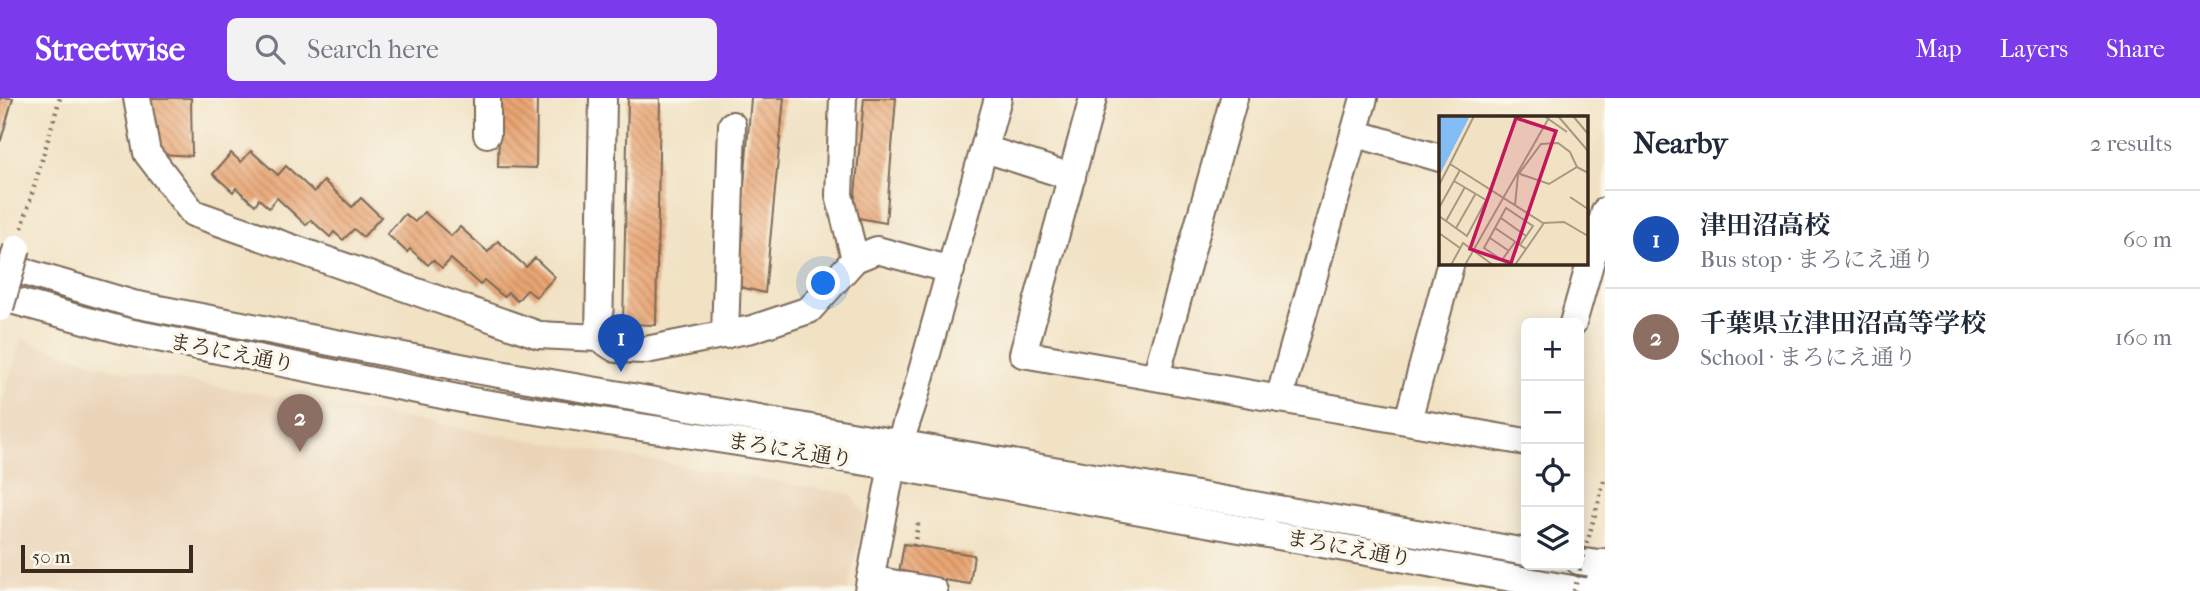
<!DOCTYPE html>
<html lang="en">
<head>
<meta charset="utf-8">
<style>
	:root { --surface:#fff; --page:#f2f2f3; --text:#1f2937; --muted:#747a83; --line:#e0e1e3; --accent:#7c3aed }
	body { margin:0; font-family:"IM FELL French Canon","Noto Serif JP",serif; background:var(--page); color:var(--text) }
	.controls { position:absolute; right:21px; bottom:21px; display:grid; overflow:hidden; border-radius:10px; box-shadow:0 4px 18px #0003 }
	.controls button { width:63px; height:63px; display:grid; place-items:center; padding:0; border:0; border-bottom:2px solid var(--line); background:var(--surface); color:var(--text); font:35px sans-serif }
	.scale { position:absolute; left:21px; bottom:18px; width:172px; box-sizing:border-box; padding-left:7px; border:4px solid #3b2a1e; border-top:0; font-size:19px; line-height:24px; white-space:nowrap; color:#3b2a1e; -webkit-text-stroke:5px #fbf7ec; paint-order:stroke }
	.you { position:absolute; left:824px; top:186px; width:24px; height:24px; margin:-18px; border:5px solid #fff; border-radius:50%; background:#1a73e8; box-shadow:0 0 0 10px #1a73e833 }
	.badge { display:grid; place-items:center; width:46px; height:46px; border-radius:50%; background:var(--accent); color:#fff; font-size:23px; font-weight:700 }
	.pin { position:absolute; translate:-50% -58px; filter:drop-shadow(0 2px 4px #0008) }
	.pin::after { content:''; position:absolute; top:37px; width:24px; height:21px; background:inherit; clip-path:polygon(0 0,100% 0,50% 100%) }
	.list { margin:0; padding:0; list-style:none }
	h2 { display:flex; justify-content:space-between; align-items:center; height:91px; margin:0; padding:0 28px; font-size:30px }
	h2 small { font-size:23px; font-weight:400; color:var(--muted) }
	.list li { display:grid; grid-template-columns:46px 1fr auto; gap:21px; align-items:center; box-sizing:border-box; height:98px; padding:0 28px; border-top:2px solid var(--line) }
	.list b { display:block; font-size:26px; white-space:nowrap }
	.list p { margin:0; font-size:23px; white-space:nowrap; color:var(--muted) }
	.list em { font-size:23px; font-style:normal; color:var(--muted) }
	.icon { flex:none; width:38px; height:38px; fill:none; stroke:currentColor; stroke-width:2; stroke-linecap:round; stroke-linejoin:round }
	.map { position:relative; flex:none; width:1605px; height:493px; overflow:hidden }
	header { display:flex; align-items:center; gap:42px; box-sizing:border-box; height:98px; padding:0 35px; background:var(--accent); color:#fff }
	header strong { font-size:33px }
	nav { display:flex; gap:38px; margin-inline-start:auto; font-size:24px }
	.search { width:490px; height:63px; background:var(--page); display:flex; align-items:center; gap:18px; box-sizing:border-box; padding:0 24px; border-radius:10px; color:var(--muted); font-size:26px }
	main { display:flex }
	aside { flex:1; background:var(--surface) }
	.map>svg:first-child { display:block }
</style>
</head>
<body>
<header>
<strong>Streetwise</strong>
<div class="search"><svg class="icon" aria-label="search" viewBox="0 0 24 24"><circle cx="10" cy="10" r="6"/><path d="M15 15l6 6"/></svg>Search here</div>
<nav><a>Map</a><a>Layers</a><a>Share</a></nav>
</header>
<main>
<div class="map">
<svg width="1605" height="493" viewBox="0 0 1605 493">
	<defs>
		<pattern id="building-back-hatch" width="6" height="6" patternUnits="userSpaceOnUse" patternTransform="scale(1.75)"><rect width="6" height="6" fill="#e9a573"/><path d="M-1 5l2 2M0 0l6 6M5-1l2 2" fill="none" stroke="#be875e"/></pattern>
	</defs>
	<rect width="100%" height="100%" fill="#fbf7ec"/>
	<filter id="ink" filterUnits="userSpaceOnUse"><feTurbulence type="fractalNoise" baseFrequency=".0143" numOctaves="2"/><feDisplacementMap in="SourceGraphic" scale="14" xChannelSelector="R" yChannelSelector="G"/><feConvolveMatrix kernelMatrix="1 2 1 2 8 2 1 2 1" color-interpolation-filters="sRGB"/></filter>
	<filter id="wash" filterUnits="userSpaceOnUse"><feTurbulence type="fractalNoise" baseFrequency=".00686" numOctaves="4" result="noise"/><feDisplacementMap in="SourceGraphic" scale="28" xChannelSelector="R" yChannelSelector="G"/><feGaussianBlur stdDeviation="1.57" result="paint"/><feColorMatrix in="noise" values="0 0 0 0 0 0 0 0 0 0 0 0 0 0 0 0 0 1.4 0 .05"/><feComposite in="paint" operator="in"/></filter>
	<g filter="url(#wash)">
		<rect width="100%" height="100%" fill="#f1e2c4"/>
		<path fill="#ead4b8" d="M21,241l91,30 738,125 15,21 -17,76h-848v-181z"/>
		<g id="blocks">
			<g fill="url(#building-back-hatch)">
				<path d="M0,0h13l-12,42 -1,-1z"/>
				<path d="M149,0h42l1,58 -45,-3z"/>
				<path d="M500,0h37l-1,70 -38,-1z"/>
				<path d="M628,0h32l-4,227 -33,-1z"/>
				<path d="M751,0h33l-19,195 -29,-7z"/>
				<path d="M864,0h32l-10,125 -33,-6z"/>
				<path d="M251,53l27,24 8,-9 28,26 10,-11 28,26 9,-9 20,19 -18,20 -9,-8 -11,11 -9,-8 -4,5 -19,-17 -5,5 -29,-27 -8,10 -10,-9 -4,6 -19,-17 -3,4 -20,-18 18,-21 10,9z"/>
				<path d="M424,114l27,24 9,-9 28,25 10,-11 28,26 9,-9 20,19 -19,20 -9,-7 -10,11 -9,-9 -4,5 -20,-17 -4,5 -29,-26 -9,9 -9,-8 -5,5 -18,-16 -3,3 -20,-18 18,-20 10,8z"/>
				<path d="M904,446l70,11 -4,29 -71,-11z"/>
			</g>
		</g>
	</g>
	<g filter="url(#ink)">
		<use href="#blocks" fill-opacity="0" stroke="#7b6a58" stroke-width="2"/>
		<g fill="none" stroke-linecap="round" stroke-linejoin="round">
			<g stroke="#7b6a58" stroke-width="30">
				<g id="minor">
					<path d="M137,0l10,55 46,60 346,122 60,3 17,11 30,1 106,-21 57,-19 46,-51 22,-9 74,20"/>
					<path d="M843,0l-4,97 16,64"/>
					<path d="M1093,0l-70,256 503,88"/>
					<path d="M1354,35l86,25"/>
					<path d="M487,36v-36"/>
					<path d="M985,51l87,28"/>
					<path d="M0,167l133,39 343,66 1050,182"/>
					<path d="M0,199l128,35 344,69 420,65 691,125"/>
					<path d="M1573,225l32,-112"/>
					<path d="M725,237l7,-210"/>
					<path d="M599,240l4,-240"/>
					<path d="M1156,278l78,-278"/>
					<path d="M1279,301l85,-301"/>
					<path d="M1408,322l43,-158"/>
					<path d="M1579,463l26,4"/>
					<path d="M870,481l64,12"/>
					<path d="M868,493l24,-125 22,-66 84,-302"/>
					<path d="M1597,493l8,-29"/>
				</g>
			</g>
			<g stroke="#7b6a58" stroke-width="4.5" stroke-dasharray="2 5" stroke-linecap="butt">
				<path d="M22,130l38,-130"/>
				<path d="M914,448l5,-27"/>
			</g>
			<use href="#minor" stroke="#fff" stroke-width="26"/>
			<g stroke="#7b6a58" stroke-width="30" stroke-linecap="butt">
				<path id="minor-bridge" d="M0,210l17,-60"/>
			</g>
			<path stroke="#7b6a58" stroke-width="4.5" stroke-dasharray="2 5" stroke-linecap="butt" d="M1574,493l31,-114"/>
			<use href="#minor-bridge" stroke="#fff" stroke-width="26"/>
		</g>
	</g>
	<g text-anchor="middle" stroke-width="7" stroke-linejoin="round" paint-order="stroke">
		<g font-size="21" fill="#3b2a1e" stroke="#fbf7ec">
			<text transform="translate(232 255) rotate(11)" y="7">まろにえ通り</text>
			<text transform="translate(790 352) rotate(9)" y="7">まろにえ通り</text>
			<text transform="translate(1349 450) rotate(10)" y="7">まろにえ通り</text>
		</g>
	</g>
	<g transform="translate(1439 18)">
		<rect width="149" height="149" fill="#f1e2c4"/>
		<path d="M0,0h31l-31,60z" fill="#82bcf4"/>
		<path fill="none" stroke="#a89882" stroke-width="2" d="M35,0l-24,48 93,59 21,-1 24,14M105,0l23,16M119,0l30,35M134,0l15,18M81,58l29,10 28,-17 11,6M15,65l32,19M0,69l11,-21M131,81l18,12M76,89l3,-30 23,-31 17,-1 12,9 7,15M0,92l21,-38M0,100l28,20 25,-47M62,102l25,18M7,105l19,-34M17,112l20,-35M56,112l31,21M0,117l21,15M51,122l19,13M76,126l-13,18 -18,-12 22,-40 27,18 -13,19M12,149l12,-22 30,22M26,149l85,-149M76,149l29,-42"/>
		<path fill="#c2185b" fill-opacity="0.15" stroke="#c2185b" stroke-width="3.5" d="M77,2l40,13 -45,132 -41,-14z"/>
		<rect width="149" height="149" fill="none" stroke="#3b2a1e" stroke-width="3.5"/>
	</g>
</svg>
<div class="controls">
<button>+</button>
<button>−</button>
<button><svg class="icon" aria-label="locate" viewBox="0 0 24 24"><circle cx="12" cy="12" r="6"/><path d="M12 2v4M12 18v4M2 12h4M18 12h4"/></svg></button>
<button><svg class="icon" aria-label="layers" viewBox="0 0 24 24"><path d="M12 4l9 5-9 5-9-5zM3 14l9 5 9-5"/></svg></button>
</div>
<div class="scale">50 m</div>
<div class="you"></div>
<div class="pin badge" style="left:621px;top:274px;background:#1a4fb4">1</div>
<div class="pin badge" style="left:300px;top:354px;background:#8d6e63">2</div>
</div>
<aside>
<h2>Nearby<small>2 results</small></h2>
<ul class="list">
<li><span class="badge" style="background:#1a4fb4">1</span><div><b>津田沼高校</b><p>Bus stop · まろにえ通り</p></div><em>60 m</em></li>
<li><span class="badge" style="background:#8d6e63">2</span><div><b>千葉県立津田沼高等学校</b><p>School · まろにえ通り</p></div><em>160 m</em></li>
</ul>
</aside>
</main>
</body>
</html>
